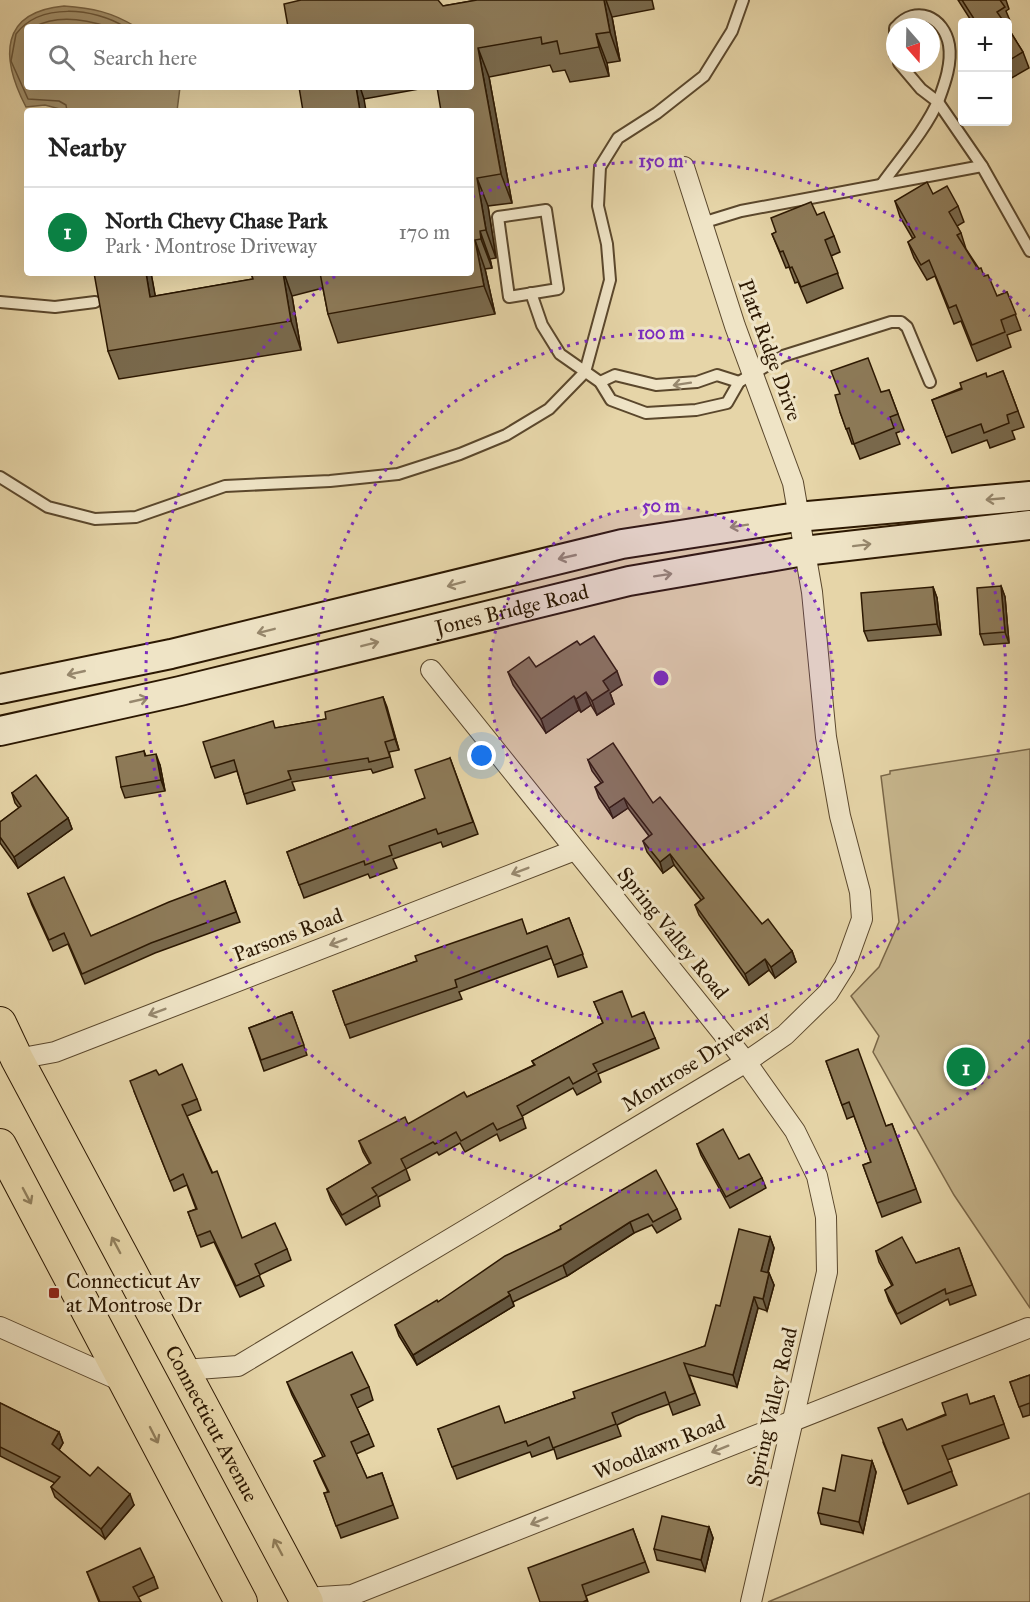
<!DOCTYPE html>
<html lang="en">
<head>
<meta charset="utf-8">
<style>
	:root { --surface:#fff; --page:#f2f2f2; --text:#222; --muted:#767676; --line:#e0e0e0; --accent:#0b8043 }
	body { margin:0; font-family:"IM FELL Great Primer",serif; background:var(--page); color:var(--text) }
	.controls { position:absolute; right:18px; top:18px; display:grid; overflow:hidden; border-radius:6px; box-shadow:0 6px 24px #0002 }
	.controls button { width:54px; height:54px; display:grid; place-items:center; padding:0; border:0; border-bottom:2px solid var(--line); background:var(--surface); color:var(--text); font:30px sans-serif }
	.compass { position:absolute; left:886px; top:18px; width:54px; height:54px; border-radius:50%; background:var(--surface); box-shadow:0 6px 24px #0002; rotate:160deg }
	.you { position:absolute; left:482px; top:756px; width:21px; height:21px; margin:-15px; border:4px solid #fff; border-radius:50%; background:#1a73e8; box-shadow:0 0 0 9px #1a73e833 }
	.badge { display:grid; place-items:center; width:39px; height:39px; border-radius:50%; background:var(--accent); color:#fff; font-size:20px; font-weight:700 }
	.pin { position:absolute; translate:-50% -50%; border:3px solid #fff; box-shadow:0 2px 6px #0006 }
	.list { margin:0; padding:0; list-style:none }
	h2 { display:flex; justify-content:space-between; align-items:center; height:78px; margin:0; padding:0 24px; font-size:26px }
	h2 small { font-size:20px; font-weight:400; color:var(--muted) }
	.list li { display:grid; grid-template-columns:39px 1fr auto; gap:18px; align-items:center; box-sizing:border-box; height:90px; padding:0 24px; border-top:2px solid var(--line) }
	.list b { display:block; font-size:22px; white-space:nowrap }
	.list p { margin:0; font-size:20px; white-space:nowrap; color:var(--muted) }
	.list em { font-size:20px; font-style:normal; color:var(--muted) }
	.icon { flex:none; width:33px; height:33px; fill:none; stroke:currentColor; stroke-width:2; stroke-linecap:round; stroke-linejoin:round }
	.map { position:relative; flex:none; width:1030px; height:1602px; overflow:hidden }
	.search { position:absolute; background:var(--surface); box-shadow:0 6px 24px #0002; left:24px; top:24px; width:450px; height:66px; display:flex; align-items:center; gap:15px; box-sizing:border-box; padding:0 21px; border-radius:6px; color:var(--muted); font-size:22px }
	.panel { position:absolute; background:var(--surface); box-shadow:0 6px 24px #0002; left:24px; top:108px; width:450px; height:168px; border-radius:6px }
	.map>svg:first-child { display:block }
</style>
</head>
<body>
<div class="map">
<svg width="1030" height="1602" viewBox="0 0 1030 1602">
	<rect width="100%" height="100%" fill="#e6d5a8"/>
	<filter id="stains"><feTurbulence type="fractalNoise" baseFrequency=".00333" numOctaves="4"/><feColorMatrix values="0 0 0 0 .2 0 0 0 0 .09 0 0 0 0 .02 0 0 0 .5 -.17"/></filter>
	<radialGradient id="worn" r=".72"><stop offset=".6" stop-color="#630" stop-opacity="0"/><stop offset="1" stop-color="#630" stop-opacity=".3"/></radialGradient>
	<g fill="#c6b58c" stroke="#796647" stroke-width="1.5">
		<path d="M1030,749v559l-76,-113 -81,-143 6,-16 -28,-40 28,-29 20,-45 -18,-146 9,-2v-3z"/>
		<path d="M1030,1493v109h-262z"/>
	</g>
	<path fill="#a79570" stroke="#766344" stroke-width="1.5" d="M64,6c28,2 48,6 72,21h-109v60h153l-3,24h-110l-22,-6 -19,2c-26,-50 -26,-95 38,-101z"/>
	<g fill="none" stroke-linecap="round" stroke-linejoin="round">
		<g stroke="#6a5639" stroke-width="1.5">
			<path d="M34,27c23,-13 51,-8 75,0"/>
			<path d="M67,111l-1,-6 -7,-4 -31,-2 -17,-38 5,-27c24,-32 78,-26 109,-7"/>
		</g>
		<g stroke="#5a472c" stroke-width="14">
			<g id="service">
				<path d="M895,28v26"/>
				<path d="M899,63l22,26 17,13 44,64 48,85"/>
				<path d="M882,184c18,-25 45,-56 57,-85 6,-16 13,-36 10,-54 -5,-28 -33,-41 -53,-18"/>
				<path d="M546,210l12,79 -49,8 -11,-80z"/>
				<path d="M702,223l39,-12 241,-45"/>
				<path d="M531,293l11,32 18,29 40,28 11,18 35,13 50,-3 31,-7 12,-21 44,-26 108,-34h10l6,5 23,55"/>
				<path d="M0,302l55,5 40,-5"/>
				<path d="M600,382l15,-7 41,10 41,-3 20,-7 22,7"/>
				<path d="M0,477l48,30 47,12 41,-2 89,-31 105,-5 68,-7 62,-20 46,-19 43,-26 36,-37 25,-92 -3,-36 -9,-38 2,-39 18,-29 39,-25 47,-37 28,-45 11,-31"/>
			</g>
		</g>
		<g stroke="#5a472c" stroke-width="22">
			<g id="minor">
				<path d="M431,670l315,392 49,69 22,45 9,41 1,55 -76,330"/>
				<path d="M17,1059l38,-7 520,-202"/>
				<path d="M0,1327l126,56"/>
				<path d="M184,1370l54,-4 508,-304 39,-27 43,-42 17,-27 17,-47 -2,-27 -20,-76 -14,-79 -14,-145 -19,-109 -58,-157 -51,-159"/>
				<path d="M305,1598l47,-3 676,-267"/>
			</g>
		</g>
		<g stroke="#2c1802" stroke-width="32">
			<g id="secondary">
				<path d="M0,689l171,-35 451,-110 175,-27 233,-21"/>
				<path id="s1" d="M0,731l180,-40 449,-110 175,-30 226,-26"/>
			</g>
		</g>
		<g stroke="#2c1802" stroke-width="34">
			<g id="primary">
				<path id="s2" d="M0,1023l17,36 290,543"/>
				<path d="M0,1145l241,457"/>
			</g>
		</g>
		<use href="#service" stroke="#efe4c6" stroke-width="10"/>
		<use href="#minor" stroke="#efe4c6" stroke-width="20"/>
		<use href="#secondary" stroke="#efe4c6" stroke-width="28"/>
		<use href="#primary" stroke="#e6d5a8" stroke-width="32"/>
	</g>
	<g fill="#79694c" stroke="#2c1802" stroke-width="1.5">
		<path d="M477,0h175l2,9 -42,8 8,44 -13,2 2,13 -39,6 -5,-12 -12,2 -3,-7 -61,12 23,126 -24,3 8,52 -6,1 2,9 -7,1 10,45 -157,29 -10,-29 -5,-26 -31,8 9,54 -182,29 -11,-28 43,-78 4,23 98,-17 -2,-6h220v-246l-28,-21z"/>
		<path d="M958,0h48l3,9 -3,2 5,12 -3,2v-3h-36z"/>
		<path d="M1008,28l15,24 6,16 -21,12z"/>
		<path d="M299,87h131l-66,12z"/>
		<path d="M933,194l25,12 6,16 -7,4 4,7 5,16 31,47 10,-4 14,38 -14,5 4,12 -34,14 -16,-40 -7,3 -19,-48 -8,4 -13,-22 -6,-16 5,-3 -13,-22 -5,-16z"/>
		<path d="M817,215l17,21 6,16 -9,4 12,32 -36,15 -9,-21 -3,1 -6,-16 -3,1 -14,-34z"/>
		<path d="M1003,371l21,56 -12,4 3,8 -25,9 -3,-8 -35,13 -20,-53z"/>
		<path d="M889,390l15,40 -8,3 4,11 -40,15 -6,-15h-2l-12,-32z"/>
		<path d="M1001,586l4,11 4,46 -25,2 -4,-11z"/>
		<path d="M933,587l4,11 4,37 -73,6 -4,-10z"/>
		<path d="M580,645l42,40 -12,8 4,11 -17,11 -6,-10 -10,7 -2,-2 -33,23 -33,-48 -5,-13 28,-5z"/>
		<path d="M383,697l16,53 -10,2 4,15 -20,6 -2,-4 -79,13 3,8 -48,14 -10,-33 -22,7 -4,-11 65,-39 50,-9z"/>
		<path d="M144,751l2,5 14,9 5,26 -40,7 -4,-11z"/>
		<path d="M450,758l28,76 -35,13 -2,-5 -48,17 4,9 -27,10 -2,-4 -64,24 -17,-46 138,-54z"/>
		<path d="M588,760l65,43 109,121 30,27 4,11 -21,16 -6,-8 -20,15 -50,-70 -4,-10 6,-5 -27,-35 -11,8 -16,-21 -4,-11 6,-5 -21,-28 -15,10 -14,-20 -4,-11 6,-4 -9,-12z"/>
		<path d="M12,793l56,25 4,11 -54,39 -18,-25v-21l19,-14 -4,-5z"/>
		<path d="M225,881l15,41 -85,31 -70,31 -17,-40 -15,7 -21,-46 -4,-11 63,42z"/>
		<path d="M569,918l18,49 -29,10 -6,-19 -93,34 3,7 -112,39 -17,-47 84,-30 110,-27z"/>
		<path d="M594,1002l38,15 23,21 4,10 -61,26 3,8 -24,13 -4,-7 -51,28 4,12 -26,13 -3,-7 -32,18 -5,-9 -21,12 -2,-3 -31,17 4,11 -32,17 2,9 -34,19 -15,-25 -4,-11 43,-25 -7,-12 -4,-11 49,-17 59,-27 67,-32 -2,-4 71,-38z"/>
		<path d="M292,1012l15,43 -43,16 -15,-43z"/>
		<path d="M826,1061l60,65 6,-2 29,78 -39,15 -19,-52 8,-3 -17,-46 -7,3z"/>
		<path d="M159,1075l38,24 4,11 -14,6 55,122 45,11 4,11 -32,15 5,11 -24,11 -26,-55 -13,5 -13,-35 8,-3 -9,-24 -13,6 -40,-100z"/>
		<path d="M697,1144l42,15 23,19 4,10 -36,20 -29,-53z"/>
		<path d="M677,1209l4,10 -24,14 -5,-8 -18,8 -67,43 -54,26 1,4 -97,59 -18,-29 -4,-11 43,-23 122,-73z"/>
		<path d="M770,1237l4,11 -6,25h1l5,12 -7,26 -9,-3 -21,79 -48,-12 11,30 -27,10 -4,-11 -33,12 -19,9 4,11 -64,23 -3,-10 -22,8 -2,-5 -73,27 -19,-50 67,-6 70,-25 130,-52 15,-40z"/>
		<path d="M959,1248l17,47 -26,10 -2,-6 -47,25 -12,-23 -4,-11 7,-4 -13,-24 -3,-11 40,12z"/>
		<path d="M1030,1375v40l-7,2 -13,-35z"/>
		<path d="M287,1382l82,5 4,13 -16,8 12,26 5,12 -18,8 11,24 15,-5 16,45 -57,20 -17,-45 4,-1 -9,-19 -5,-12 9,-4 -31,-62z"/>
		<path d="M994,1396l15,42 -62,22 10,25 -49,19 -25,-62 24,-12 63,-26z"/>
		<path d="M0,1403l59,29 4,11 -4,7 31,26 44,29 -29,34 -50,-42 -4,-10 4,-4 -55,-27z"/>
		<path d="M872,1461l4,11 -13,61 -42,-9 -3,-11 17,-22z"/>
		<path d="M709,1527l4,11 -8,33 -48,-11 -3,-11z"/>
		<path d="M633,1529l16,43 -63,24 2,6h-48z"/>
		<path d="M87,1572l67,5 4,11 -20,9 3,5h-42z"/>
	</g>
	<g fill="#63553e" stroke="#2c1802" stroke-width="1.5">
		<path d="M604,0h2l6,17 8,44 -10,-29z"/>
		<path d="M596,34l11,29 2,13 -10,-29z"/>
		<path d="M478,48l11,29 23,126 -11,-29z"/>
		<path d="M356,87h4l4,12 2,12h-6z"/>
		<path d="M477,178l11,28 8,52 -10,-28z"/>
		<path d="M480,231l10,28 2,9 -11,-29z"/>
		<path d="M475,240l10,29 10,45 -11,-28z"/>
		<path d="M146,273h5l10,53 -11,-29z"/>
		<path d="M283,273h1l8,23 9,54 -10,-29z"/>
		<path d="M1001,586l4,11 4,46 -4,-11z"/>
		<path d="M933,587l4,11 4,37 -4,-11z"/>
		<path d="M617,671l5,14 -12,8 4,11 -17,11 -5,-14 11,-20z"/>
		<path d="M586,692l5,13 -10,7 -5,-13z"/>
		<path d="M574,696l5,14 -33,23 -5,-14z"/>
		<path d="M383,697l4,10 12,43 -4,-11z"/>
		<path d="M156,754l4,11 5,26 -4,-11z"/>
		<path d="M624,798l4,10 -15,10 -4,-10z"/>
		<path d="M68,818l4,11 -54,39 -4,-11z"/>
		<path d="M670,854l4,11 -11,8 -3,-11z"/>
		<path d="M792,951l4,11 -21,16 -4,-11z"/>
		<path d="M765,959l4,11 -20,15 -4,-11z"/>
		<path d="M630,1222l4,11 -67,43 -4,-11z"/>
		<path d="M770,1237l4,11 -9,35 -4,-12z"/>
		<path d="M769,1273l5,12 -7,26 -4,-12z"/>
		<path d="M510,1295l4,11 -97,59 -4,-10z"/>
		<path d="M754,1297l4,11 -21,79 -4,-12z"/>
		<path d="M59,1432l4,11 -7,12 -4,-11z"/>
		<path d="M872,1461l4,11 -13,61 -4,-11z"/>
		<path d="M130,1494l4,11 -29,34 -4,-10z"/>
		<path d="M709,1527l4,11 -8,33 -4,-11z"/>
	</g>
	<g fill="#8d7a58" stroke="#2c1802" stroke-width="1.5">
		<path d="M301,0h137l5,6 34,-6h127l6,32 -14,2 3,13 -39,7 -3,-13 -15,3 -1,-7 -63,11 23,126 -24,4 9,52 -6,1 1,8 -6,1 9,46 -156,28 -8,-41h151v-162h-30l-4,-24h34v-60h-183l-4,-23z"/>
		<path d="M962,0h38l5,7 -8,5 7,10h-28z"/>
		<path d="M1008,28l15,24 -15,9z"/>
		<path d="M299,87h57l4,24h-57z"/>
		<path d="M927,182l6,12 14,-8 11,20 -9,6 12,21 -4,2 21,34 3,-1 3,8 4,-1 9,21 10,-4 9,22 -15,6 4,12 -33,13 -16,-40 -7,3 -20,-48 -8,5 -13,-23 7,-5 -20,-36z"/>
		<path d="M811,202l6,13 7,-3 10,24 -9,4 13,33 -37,14 -9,-20 -2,1 -7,-17 -3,1 -8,-18 4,-2 -5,-14z"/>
		<path d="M94,273h52l4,24 103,-18 -2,-6h32l8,48 -183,30z"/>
		<path d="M868,358l13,34 8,-2 9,24 -8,3 4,11 -40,16 -5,-16 -3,1 -6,-17 -5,-17 5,-1 -9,-23z"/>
		<path d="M1003,371l15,40 -11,4 2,8 -25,10 -3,-9 -35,13 -14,-37 30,-11 -2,-6 26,-10 1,4z"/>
		<path d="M1001,586l4,46 -25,2 -3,-46z"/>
		<path d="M933,587l4,37 -73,7 -3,-38z"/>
		<path d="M594,636l23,35 -14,10 6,9 -17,11 -6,-9 -10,7 -2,-3 -33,23 -33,-47 21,-15 7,10 41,-26 3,4z"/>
		<path d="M383,697l12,42 -10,3 5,15 -21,5 -1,-4 -80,13 3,8 -47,15 -10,-34 -23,7 -8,-25 70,-21 2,7 51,-9 -1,-7z"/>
		<path d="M613,743l40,60 7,-6 102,127 6,-5 24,32 -21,16 -6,-8 -20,15 -50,-69 9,-7 -34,-44 -10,8 -17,-21 9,-7 -28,-36 -15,10 -14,-21 8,-5 -15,-22z"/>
		<path d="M144,751l1,5 11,-2 5,26 -40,7 -5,-30z"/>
		<path d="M450,758l23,64 -35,12 -2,-5 -47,17 3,9 -27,10 -1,-4 -65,24 -12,-33 138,-54 -10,-28z"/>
		<path d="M36,775l32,43 -54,39 -14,-20v-15l21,-16 -9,-13z"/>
		<path d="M64,877l27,59 78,-34 56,-21 11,31 -85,31 -69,31 -18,-41 -15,7 -21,-46z"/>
		<path d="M569,918l14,36 -29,11 -7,-19 -92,34 2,7 -112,38 -12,-34 84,-30 -2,-5 107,-37 5,15z"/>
		<path d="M622,991l10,26 12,-5 11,26 -62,26 4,7 -24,13 -4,-7 -52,29 6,12 -26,12 -4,-7 -32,18 -5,-9 -21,12 -2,-2 -32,17 5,10 -34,19 5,7 -35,20 -15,-26 44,-26 -12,-22 46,-24 3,7 56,-32 3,5 68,-32 -3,-4 71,-38 -9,-21z"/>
		<path d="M292,1012l12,33 -43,15 -12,-32z"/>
		<path d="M858,1049l28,77 6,-2 24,65 -39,14 -14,-38 8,-3 -22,-60 -7,3 -16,-44z"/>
		<path d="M182,1064l15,35 -15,6 30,68 5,-2 25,67 33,-15 12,26 -32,15 5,11 -24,11 -26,-55 -13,5 -9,-24 9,-3 -14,-35 -13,7 -40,-100 26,-11 3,5z"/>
		<path d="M723,1129l16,30 10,-5 13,24 -36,19 -29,-53z"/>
		<path d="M656,1170l21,39 -24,13 -5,-8 -18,8 -67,43 -55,27 2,3 -97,60 -18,-30 42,-25 1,2 67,-46 56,-27 -1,-3z"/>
		<path d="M739,1229l31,8 -9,34 8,2 -6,26 -9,-2 -21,78 -49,-12 11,30 -26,10 -4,-11 -33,13 -20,8 4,11 -63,24 -4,-11 -21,9 -2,-5 -74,26 -14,-38 61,-23 6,17 70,-25 -2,-6 132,-46 11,-41 4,1z"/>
		<path d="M902,1237l14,26 43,-15 13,37 -26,9 -1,-5 -48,25 -12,-24 8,-5 -17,-34z"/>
		<path d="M352,1352l17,35 -18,8 18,39 -18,8 16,36 15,-5 11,32 -57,21 -12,-33 5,-1 -15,-31 11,-5 -38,-74z"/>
		<path d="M1030,1375v28l-11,4 -9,-25z"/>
		<path d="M967,1394l3,10 24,-8 10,28 -62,22 10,25 -49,20 -25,-63 24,-9 5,11 39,-15 -4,-12z"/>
		<path d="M0,1403l59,29 -7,12 38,32 8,-9 32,27 -29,35 -50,-42 9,-10 -60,-30z"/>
		<path d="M842,1455l30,6 -13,61 -41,-9 5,-25 12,3z"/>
		<path d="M662,1516l47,11 -8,33 -47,-11z"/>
		<path d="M633,1529l12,33 -63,23 5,15 -4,2h-43l-12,-34z"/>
		<path d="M140,1548l14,29 -21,10 8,15h-41l-13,-30z"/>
	</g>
	<defs><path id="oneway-shaft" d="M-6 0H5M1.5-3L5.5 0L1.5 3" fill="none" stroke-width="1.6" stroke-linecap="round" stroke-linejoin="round" transform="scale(1.5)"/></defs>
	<g stroke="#97886e">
		<use href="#oneway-shaft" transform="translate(682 384) rotate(171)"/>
		<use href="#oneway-shaft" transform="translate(995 499) rotate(175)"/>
		<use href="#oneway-shaft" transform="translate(739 526) rotate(171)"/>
		<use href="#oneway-shaft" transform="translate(862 545) rotate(-7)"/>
		<use href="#oneway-shaft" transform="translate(567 557) rotate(167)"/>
		<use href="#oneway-shaft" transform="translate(663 575) rotate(-9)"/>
		<use href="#oneway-shaft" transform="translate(456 584) rotate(165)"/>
		<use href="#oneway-shaft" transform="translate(266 631) rotate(166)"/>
		<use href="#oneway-shaft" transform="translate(370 644) rotate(-14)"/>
		<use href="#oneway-shaft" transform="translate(76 673) rotate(167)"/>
		<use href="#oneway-shaft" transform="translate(139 700) rotate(-13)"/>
		<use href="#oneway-shaft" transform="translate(520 871) rotate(159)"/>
		<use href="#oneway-shaft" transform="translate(338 942) rotate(159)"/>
		<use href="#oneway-shaft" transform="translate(157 1012) rotate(159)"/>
		<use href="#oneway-shaft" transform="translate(720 1449) rotate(158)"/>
		<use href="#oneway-shaft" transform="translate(539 1521) rotate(158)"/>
	</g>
	<g stroke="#92805d">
		<use href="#oneway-shaft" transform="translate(27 1196) rotate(62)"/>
		<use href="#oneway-shaft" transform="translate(116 1245) rotate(-118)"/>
		<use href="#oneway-shaft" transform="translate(154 1435) rotate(63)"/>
		<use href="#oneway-shaft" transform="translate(278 1547) rotate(-118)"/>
	</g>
	<circle cx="661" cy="678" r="172" fill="#7b2cbf" fill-opacity=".12"/>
	<g fill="none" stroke="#7b2cbf" stroke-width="3" stroke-dasharray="3 6">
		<circle cx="661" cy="678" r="172"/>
		<circle cx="661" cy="678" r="345"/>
		<path d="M1030 1040A517 517 0 1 1 339 273M472 197A517 517 0 0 1 1030 316"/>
	</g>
	<rect fill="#8f2418" stroke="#efe4c6" stroke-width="2" x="48" y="1287" width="12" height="12" rx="3"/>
	<g text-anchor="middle" stroke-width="6" stroke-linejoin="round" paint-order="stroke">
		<g font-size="21" fill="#2c1802" stroke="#efe4c6">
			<text transform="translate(770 350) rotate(70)" y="7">Platt Ridge Drive</text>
			<text dy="7" stroke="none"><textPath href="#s1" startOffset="526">Jones Bridge Road</textPath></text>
			<text transform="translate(673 933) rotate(51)" y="7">Spring Valley Road</text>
			<text transform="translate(288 935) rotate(-21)" y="7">Parsons Road</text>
			<text transform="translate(696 1061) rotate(-32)" y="7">Montrose Driveway</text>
			<text transform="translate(772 1407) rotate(-77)" y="7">Spring Valley Road</text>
			<text dy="7" stroke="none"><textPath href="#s2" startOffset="453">Connecticut Avenue</textPath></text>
			<text transform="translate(659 1447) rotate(-22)" y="7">Woodlawn Road</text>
		</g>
		<g font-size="21" fill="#2c1802" stroke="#efe4c6" text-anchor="start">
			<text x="66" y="1288">Connecticut Av<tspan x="66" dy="24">at Montrose Dr</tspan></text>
		</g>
	</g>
	<circle cx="661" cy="678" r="9" fill="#7b2cbf" stroke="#efe4c6" stroke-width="3"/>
	<g font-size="18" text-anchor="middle" font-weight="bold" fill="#7b2cbf" stroke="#efe4c6" stroke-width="6" stroke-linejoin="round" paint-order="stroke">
		<text x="661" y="167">150 m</text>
		<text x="661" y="339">100 m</text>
		<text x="661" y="512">50 m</text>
	</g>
	<rect width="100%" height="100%" filter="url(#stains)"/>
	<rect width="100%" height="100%" fill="url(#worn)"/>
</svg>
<div class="controls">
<button>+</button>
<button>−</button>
</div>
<svg class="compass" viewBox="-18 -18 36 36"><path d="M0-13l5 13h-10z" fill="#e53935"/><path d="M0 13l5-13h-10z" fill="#767676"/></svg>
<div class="you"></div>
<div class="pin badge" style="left:966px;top:1067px">1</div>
<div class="search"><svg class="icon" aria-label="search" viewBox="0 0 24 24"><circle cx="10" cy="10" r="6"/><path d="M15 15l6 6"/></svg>Search here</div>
<section class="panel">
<h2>Nearby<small></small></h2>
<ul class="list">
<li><span class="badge">1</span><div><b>North Chevy Chase Park</b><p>Park · Montrose Driveway</p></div><em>170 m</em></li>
</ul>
</section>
</div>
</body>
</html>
